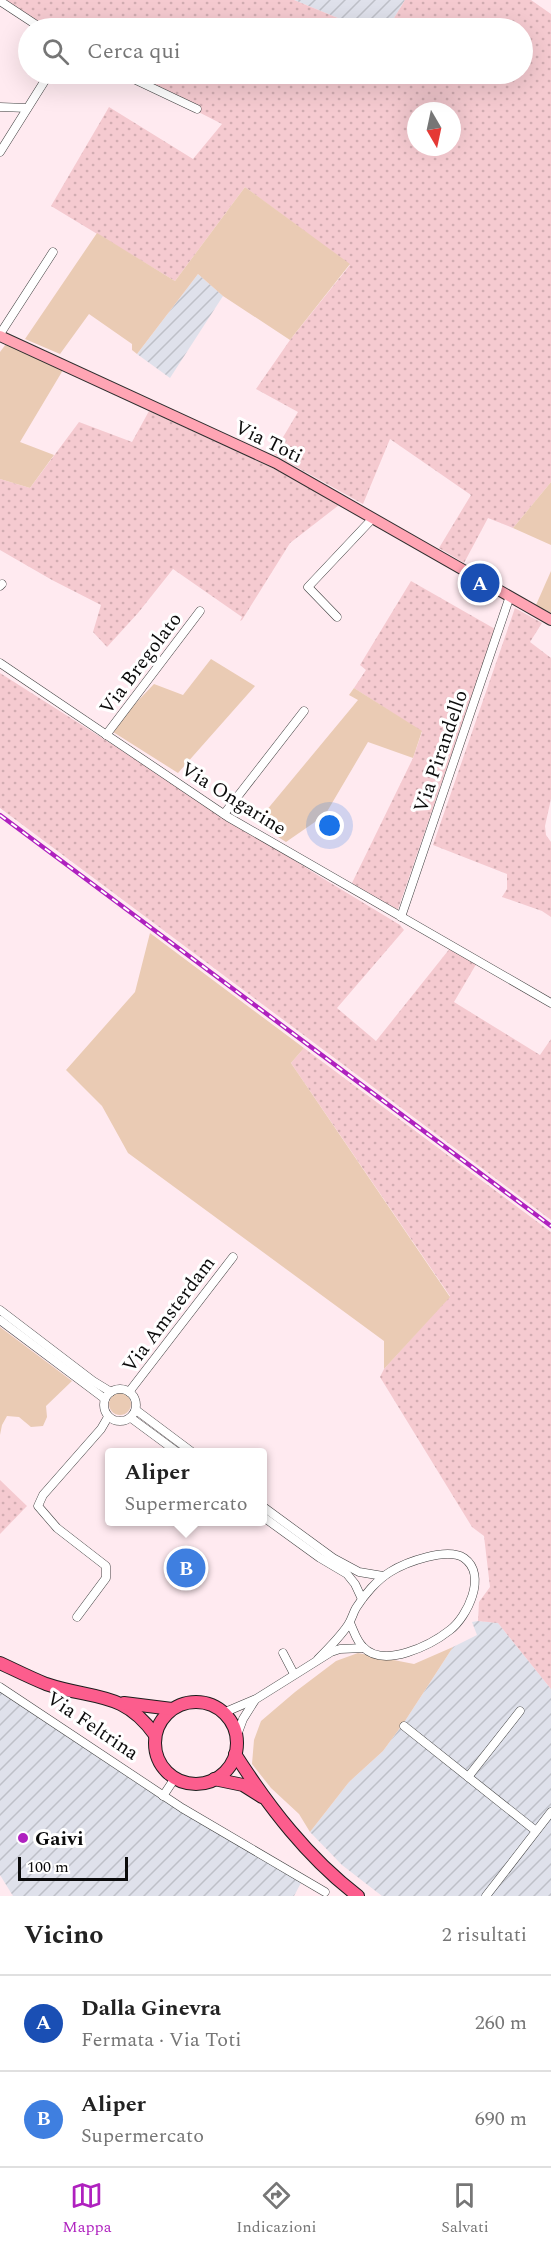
<!DOCTYPE html>
<html lang="it">
<head>
<meta charset="utf-8">
<style>
	:root { --surface:#fff; --page:#f6f6f6; --text:#222; --muted:#767676; --line:#e0e0e0; --accent:#af21bf }
	body { margin:0; font-family:Spectral,serif; background:var(--page); color:var(--text) }
	.compass { position:absolute; left:407px; top:102px; width:54px; height:54px; border-radius:50%; background:var(--surface); box-shadow:0 6px 24px #0002; rotate:171deg }
	.scale { position:absolute; left:18px; bottom:15px; width:110px; box-sizing:border-box; padding-left:6px; border:3px solid #0c0c0c; border-top:0; font-size:16px; line-height:21px; white-space:nowrap; color:#0c0c0c; -webkit-text-stroke:4px #fff; paint-order:stroke }
	.you { position:absolute; left:330px; top:826px; width:21px; height:21px; margin:-15px; border:4px solid #fff; border-radius:50%; background:#1a73e8; box-shadow:0 0 0 9px #1a73e833 }
	.badge { display:grid; place-items:center; width:39px; height:39px; border-radius:50%; background:var(--accent); color:#fff; font-size:20px; font-weight:700 }
	.pin { position:absolute; translate:-50% -50%; border:3px solid #fff; box-shadow:0 2px 6px #0006 }
	.popup { position:absolute; left:105px; top:1448px; width:162px; height:78px; box-sizing:border-box; display:grid; place-content:center; border-radius:6px; background:var(--surface); filter:drop-shadow(0 2px 4px #0005); font-size:20px; white-space:nowrap; color:var(--muted) }
	.popup b { font-size:22px; color:var(--text) }
	.popup::after { content:''; position:absolute; left:50%; top:100%; margin-left:-12px; border:12px solid transparent; border-top-color:var(--surface) }
	.list { margin:0; padding:0; list-style:none }
	h2 { display:flex; justify-content:space-between; align-items:center; height:78px; margin:0; padding:0 24px; font-size:26px }
	h2 small { font-size:20px; font-weight:400; color:var(--muted) }
	.list li { display:grid; grid-template-columns:39px 1fr auto; gap:18px; align-items:center; box-sizing:border-box; height:96px; padding:0 24px; border-top:2px solid var(--line) }
	.list b { display:block; font-size:22px; white-space:nowrap }
	.list p { margin:0; font-size:20px; white-space:nowrap; color:var(--muted) }
	.list em { font-size:20px; font-style:normal; color:var(--muted) }
	.icon { flex:none; width:33px; height:33px; fill:none; stroke:currentColor; stroke-width:2; stroke-linecap:round; stroke-linejoin:round }
	.map { position:relative; flex:none; width:551px; height:1896px; overflow:hidden }
	.search { position:absolute; background:var(--surface); box-shadow:0 6px 24px #0002; left:18px; right:18px; top:18px; height:66px; display:flex; align-items:center; gap:15px; box-sizing:border-box; padding:0 21px; border-radius:33px; color:var(--muted); font-size:22px }
	.sheet { height:270px; background:var(--surface) }
	nav { display:flex; justify-content:space-around; align-items:center; box-sizing:border-box; height:84px; border-top:2px solid var(--line); background:var(--surface); font-size:16px; color:var(--muted) }
	nav a { display:grid; justify-items:center; gap:3px }
	nav .on { color:var(--accent) }
	.map>svg:first-child { display:block }
</style>
</head>
<body>
<div class="map">
<svg width="551" height="1896" viewBox="0 0 551 1896">
	<defs>
		<pattern id="industrial-furrows" width="10" height="10" patternUnits="userSpaceOnUse" patternTransform="scale(1.5)"><rect width="10" height="10" fill="#dfe1eb"/><path d="M-1 1l2-2M0 10L10 0M9 11l2-2" fill="none" stroke="#bec0c8"/></pattern>
		<pattern id="farmland-dots" width="8" height="8" patternUnits="userSpaceOnUse" patternTransform="scale(1.5)"><rect width="8" height="8" fill="#f5cad0"/><path d="M2 2h.1M6 6h.1" fill="none" stroke="#d1acb1" stroke-width="1.8" stroke-linecap="round"/></pattern>
	</defs>
	<rect width="100%" height="100%" fill="#ffeaf0"/>
	<g fill="url(#industrial-furrows)">
		<path d="M294,0h111l-17,28h-26z"/>
		<path d="M198,274l25,22 -53,82 -33,-24z"/>
		<path d="M478,1621l20,2 53,66v207h-169l-40,-31 -32,-33 39,-50 34,-31 22,-30 48,-74 24,-12 -5,-13z"/>
		<path d="M0,1692l186,123 116,66 -8,15h-281l-13,-21z"/>
	</g>
	<g fill="url(#farmland-dots)" fill-rule="evenodd">
		<path d="M0,0h294l68,28h-324z"/>
		<path d="M405,0h126l20,14v468l-38,46 -25,-10 -24,45 -25,-15 32,-53 -81,-56 -27,65 -90,-50 25,-42 -42,-23 34,-49 60,-75 -105,-78 -70,94 -124,-75 58,-99 84,52 29,-35 -98,-50h398v-46h-134zM416,111h36v36h-36z"/>
		<path d="M149,411l128,59 62,35 -49,38 -48,77 -2,1 2,-4 -69,-48 -35,44 -31,34 -14,-15 8,-27 -49,-25 -52,-30v-71l30,9 49,-66 53,20z"/>
		<path d="M411,581l84,48 -98,283 -45,-29 61,-125 9,-26 -68,-44 12,-18 -6,-5z"/>
		<path d="M515,608l27,15 -12,19 21,16v141l-6,27 1,9 5,7v75l-9,-6 -40,-14 5,-8v-15l-74,-29z"/>
		<path d="M0,673l319,203 81,49 4,5 -67,78 39,33 75,-94 27,14 -24,41 86,53 11,-16v181l-551,-412z"/>
		<path d="M304,1048l247,184v457l-53,-66 -20,-2 1,-19 11,-15 -6,-51 -12,-9 -92,-150 4,-8 66,-73 -159,-233z"/>
		<path d="M0,1480l27,26 -27,28z"/>
	</g>
	<g fill="#eacbb4">
		<path d="M245,187l105,77 -60,76 -67,-44 -25,-22 -61,80 -5,-4v-6l-43,-30 -29,40 -35,-15 72,-106 78,48z"/>
		<path d="M6,344l57,26 -43,72 34,13 -24,33 -30,-9v-127z"/>
		<path d="M551,482v63l-38,-17z"/>
		<path d="M551,571v42l-15,-8z"/>
		<path d="M211,659l44,27 -77,87 -68,-43 44,-46 29,11z"/>
		<path d="M354,688l68,43 -9,27 -45,-16 -43,73 -39,27 -30,-19 102,-123 -9,-5z"/>
		<path d="M150,933l154,115 -13,15 159,234 -66,72v-28l-256,-188 -26,-47 -36,-36 69,-78z"/>
		<path d="M0,1327l72,54 -26,25 1,11 -4,9 -12,1 -12,-10 -12,-1 -5,9 -2,10z"/>
		<circle cx="120" cy="1404" r="11"/>
		<path d="M453,1647l-48,74 -22,30 -34,31 -39,50 -11,-18 -28,-26 -19,-24 2,-24 7,-19 34,-29 41,-31 22,-8 56,11z"/>
	</g>
	<g fill="none" stroke-linecap="round" stroke-linejoin="round">
		<g stroke="#3f3f3f" stroke-width="9">
			<g id="minor">
				<path d="M0,1l41,27"/>
				<path d="M123,74l74,35"/>
				<path d="M0,107l27,1"/>
				<path d="M0,152l49,-78"/>
				<path d="M0,334l53,-82"/>
				<path d="M0,586l2,-2"/>
				<path d="M337,617l-29,-30 65,-69"/>
				<path d="M0,663l228,154 323,186"/>
				<path d="M106,735l94,-124"/>
				<path d="M224,814l80,-103"/>
				<path d="M401,917l109,-321"/>
				<path d="M0,1310l93,71 18,11"/>
				<path d="M0,1320l105,79"/>
				<circle cx="120" cy="1405" r="16"/>
				<path d="M129,1392l104,-135"/>
				<path d="M136,1410l56,42"/>
				<path d="M131,1418l46,34"/>
				<path d="M262,1506l71,52 26,14 24,4"/>
				<path d="M262,1516l58,42 27,16 8,10 7,15"/>
				<path d="M77,1617l29,-39v-12l-49,-38 -19,-22 5,-11 58,-66 7,-12"/>
				<path d="M283,1653l11,21"/>
				<path d="M318,1659c11,-11 22,-22 30,-34 4,-6 5,-12 8,-17 8,-13 21,-28 34,-36 16,-10 57,-25 74,-14 24,17 3,59 -14,72 -19,15 -66,39 -87,17 -7,-7 -9,-16 -13,-24"/>
				<path d="M0,1687l182,121 143,84"/>
				<path d="M223,1713l33,-14 75,-47 9,-3 24,-1"/>
				<path d="M404,1726l132,105"/>
				<path d="M236,1738l7,-19 12,-19"/>
				<path d="M468,1777l52,-66"/>
				<path d="M163,1796l12,-18"/>
				<path d="M486,1896l65,-84"/>
			</g>
		</g>
		<g stroke="#2e2e2e" stroke-width="12">
			<path id="secondary" d="M0,336l276,127 275,157"/>
		</g>
		<g stroke="#1d1d1d" stroke-width="14">
			<g id="primary">
				<path d="M0,1663c15,7 31,15 46,21 47,16 77,6 109,51"/>
				<circle cx="196" cy="1743" r="41"/>
				<path d="M124,1703l48,6"/>
				<path d="M235,1754c34,53 73,104 123,142"/>
				<path d="M214,1779l29,6 19,12"/>
			</g>
		</g>
		<use href="#minor" stroke="#fff" stroke-width="8"/>
		<use href="#secondary" stroke="#ffa5b4" stroke-width="10"/>
		<use href="#primary" stroke="#fc5d8d" stroke-width="12"/>
		<g stroke="#af21bf" stroke-width="4.5">
			<path id="rail" d="M0,815l551,411"/>
		</g>
		<use href="#rail" stroke="#fff" stroke-width="2" stroke-dasharray="7" stroke-linecap="butt"/>
	</g>
	<circle fill="#af21bf" stroke="#fff" stroke-width="2" cx="23" cy="1838" r="6"/>
	<g text-anchor="middle" stroke-width="6" stroke-linejoin="round" paint-order="stroke">
		<g font-size="20" fill="#0c0c0c" stroke="#fff">
			<text transform="translate(269 441) rotate(26)" y="7">Via Toti</text>
			<text transform="translate(140 663) rotate(-53)" y="7">Via Bregolato</text>
			<text transform="translate(440 751) rotate(-71)" y="7">Via Pirandello</text>
			<text transform="translate(234 798) rotate(32)" y="7">Via Ongarine</text>
			<text transform="translate(168 1314) rotate(-53)" y="7">Via Amsterdam</text>
			<text transform="translate(93 1725) rotate(34)" y="7">Via Feltrina</text>
		</g>
		<g font-size="20" font-weight="bold" fill="#0c0c0c" stroke="#fff" text-anchor="start">
			<text x="35" y="1845">Gaivi</text>
		</g>
	</g>
</svg>
<svg class="compass" viewBox="-18 -18 36 36"><path d="M0-13l5 13h-10z" fill="#e53935"/><path d="M0 13l5-13h-10z" fill="#767676"/></svg>
<div class="scale">100 m</div>
<div class="you"></div>
<div class="pin badge" style="left:480px;top:583px;background:#1a4fb4">A</div>
<div class="pin badge" style="left:186px;top:1568px;background:#3f7fe0">B</div>
<div class="popup"><b>Aliper</b>Supermercato</div>
<div class="search"><svg class="icon" aria-label="search" viewBox="0 0 24 24"><circle cx="10" cy="10" r="6"/><path d="M15 15l6 6"/></svg>Cerca qui</div>
</div>
<section class="sheet">
<h2>Vicino<small>2 risultati</small></h2>
<ul class="list">
<li><span class="badge" style="background:#1a4fb4">A</span><div><b>Dalla Ginevra</b><p>Fermata · Via Toti</p></div><em>260 m</em></li>
<li><span class="badge" style="background:#3f7fe0">B</span><div><b>Aliper</b><p>Supermercato</p></div><em>690 m</em></li>
</ul>
</section>
<nav>
<a class="on"><svg class="icon" aria-label="map" viewBox="0 0 24 24"><path d="M3 6l6-2 6 2 6-2v14l-6 2-6-2-6 2zM9 4v14M15 6v14"/></svg>Mappa</a>
<a><svg class="icon" aria-label="directions" viewBox="0 0 24 24"><path d="M12 3l9 9-9 9-9-9zM9 14v-3h6M13 9l2 2-2 2"/></svg>Indicazioni</a>
<a><svg class="icon" aria-label="saved" viewBox="0 0 24 24"><path d="M7 4h10v16l-5-4-5 4z"/></svg>Salvati</a>
</nav>
</body>
</html>
